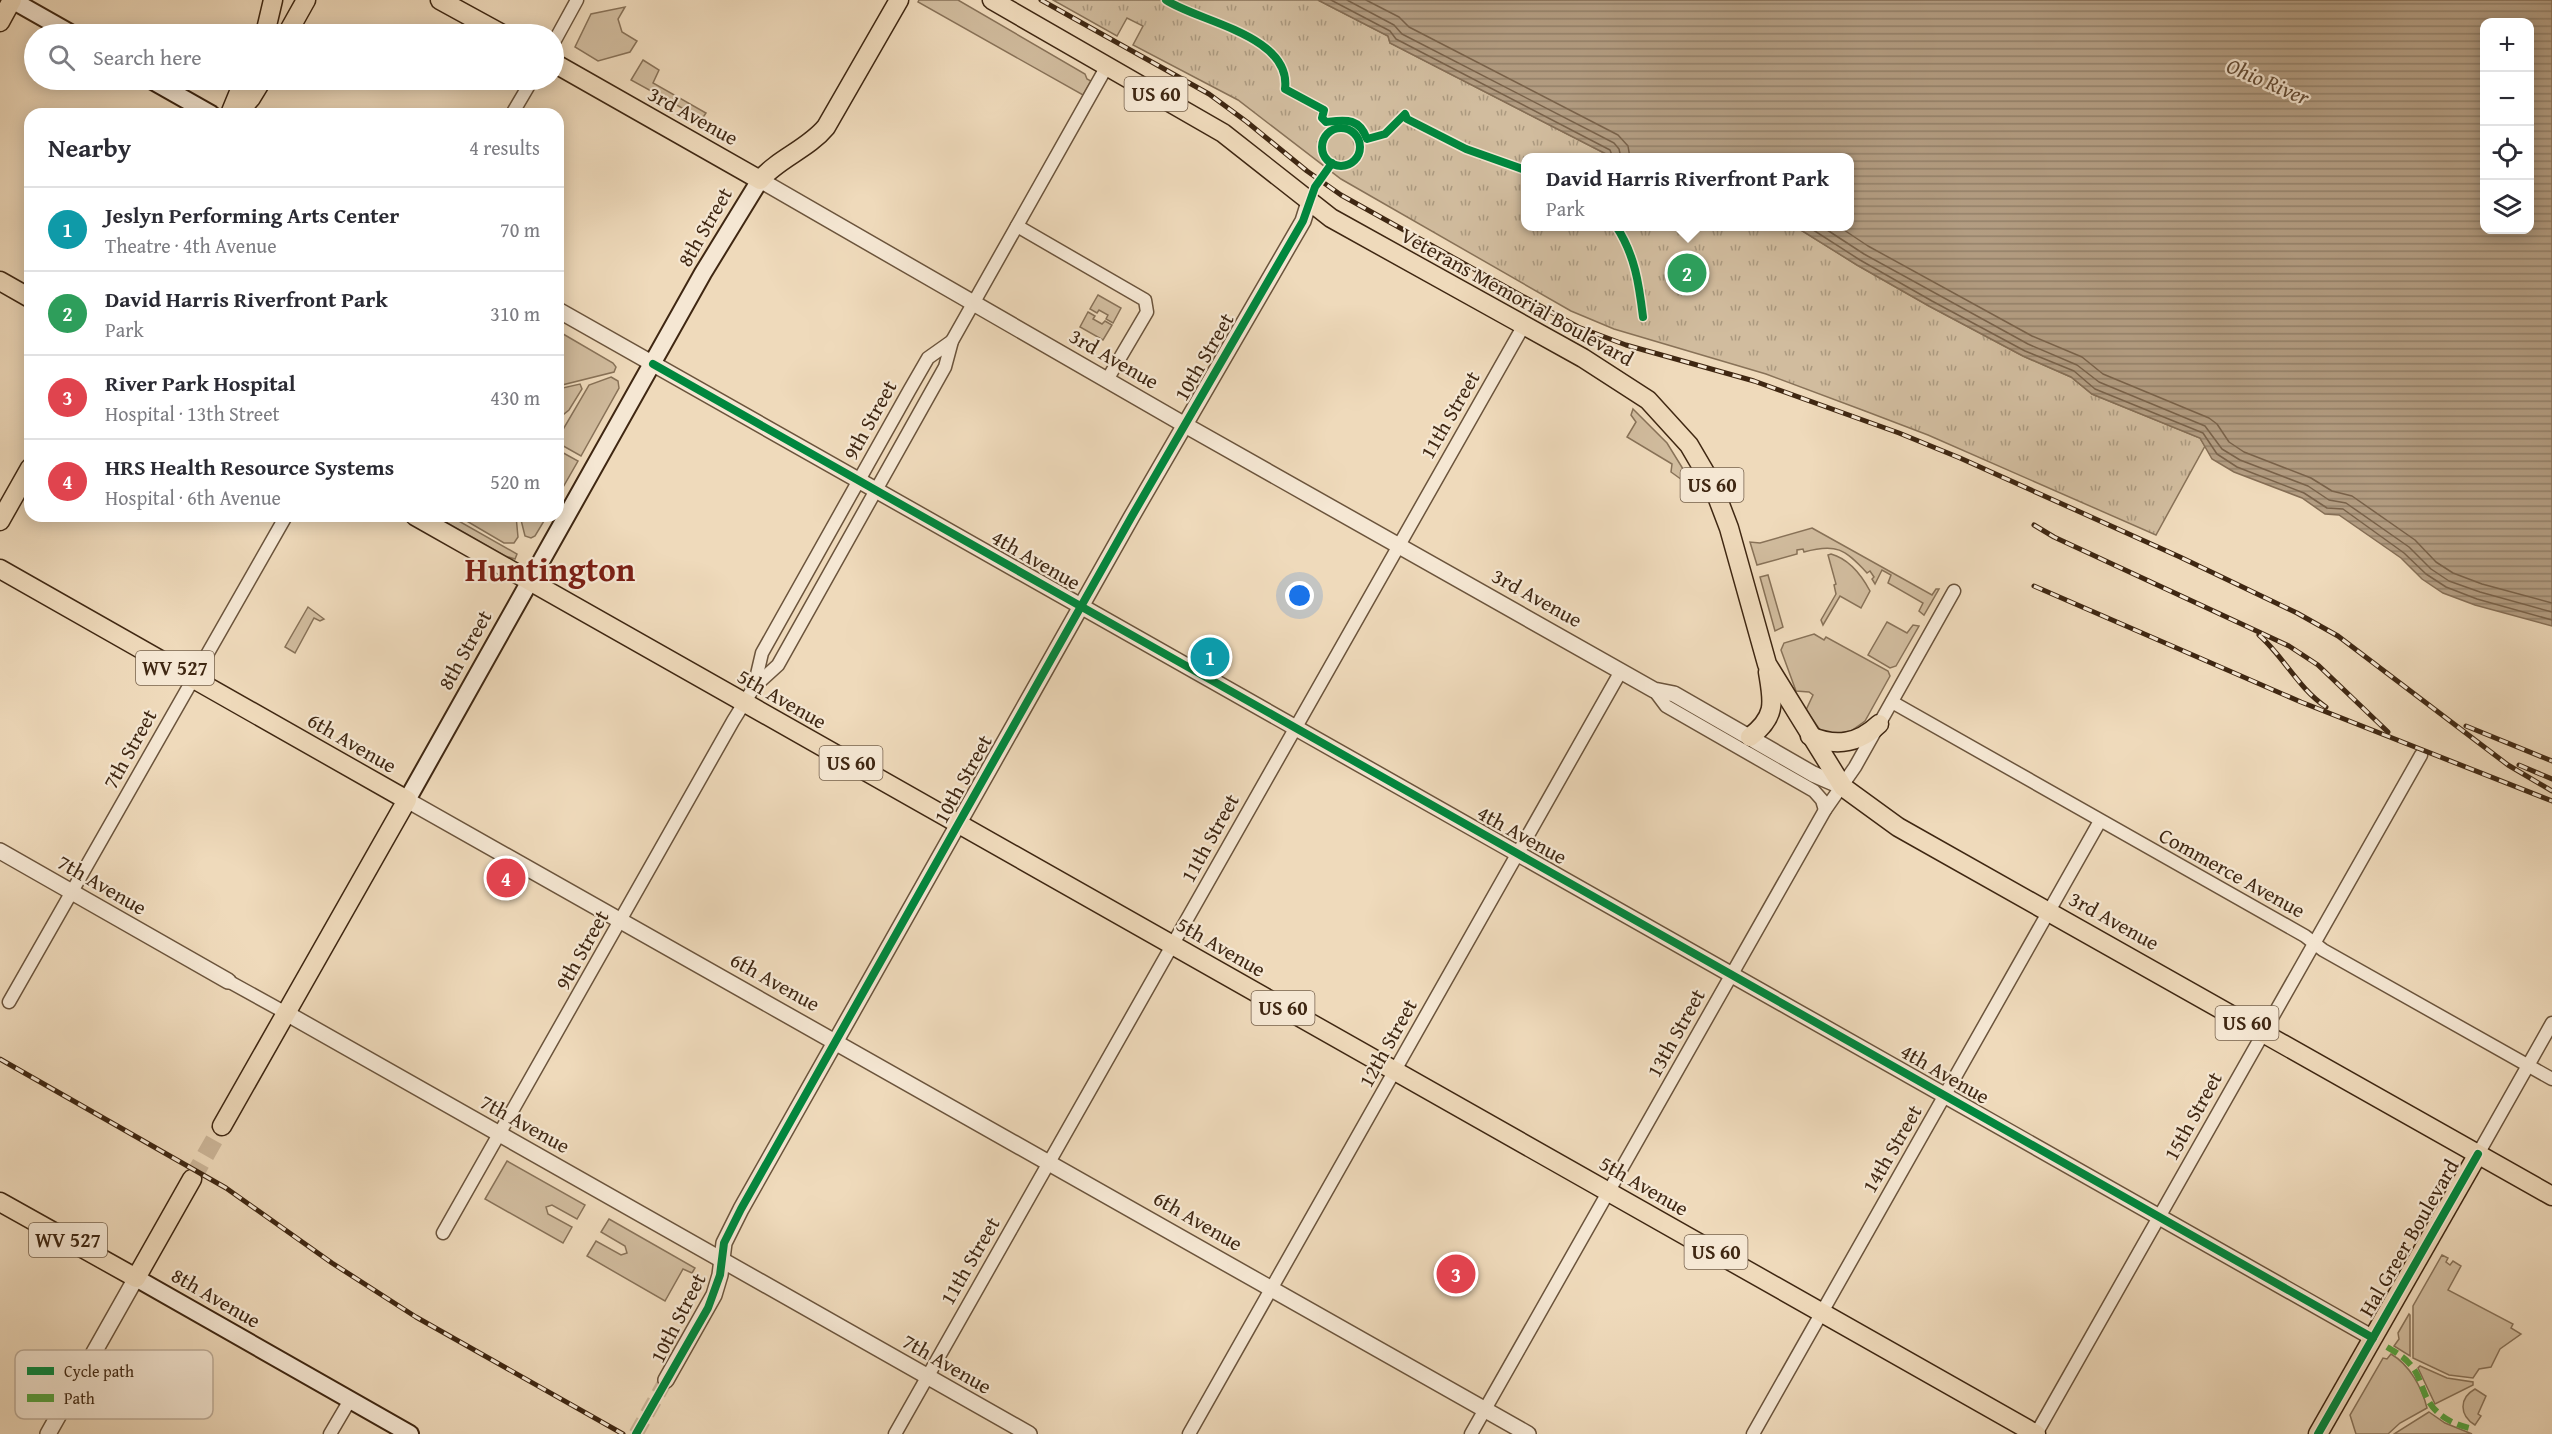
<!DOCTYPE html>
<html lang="en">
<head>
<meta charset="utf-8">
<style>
	:root { --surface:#fff; --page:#f7f7f7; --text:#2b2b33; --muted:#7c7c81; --line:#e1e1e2; --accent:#8f2418 }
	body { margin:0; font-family:"Gentium Book Plus",serif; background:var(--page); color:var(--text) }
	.controls { position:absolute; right:18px; top:18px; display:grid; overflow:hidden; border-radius:12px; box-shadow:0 3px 15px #0003 }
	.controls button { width:54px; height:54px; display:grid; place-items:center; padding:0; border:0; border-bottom:2px solid var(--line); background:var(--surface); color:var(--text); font:30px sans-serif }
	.you { position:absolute; left:1300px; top:596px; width:21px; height:21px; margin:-15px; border:4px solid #fff; border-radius:50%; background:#1a73e8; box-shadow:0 0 0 9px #1a73e833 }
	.badge { display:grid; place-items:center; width:39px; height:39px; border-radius:50%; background:var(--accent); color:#fff; font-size:20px; font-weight:700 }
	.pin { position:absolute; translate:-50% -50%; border:3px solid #fff; box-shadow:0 2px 6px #0006 }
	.popup { position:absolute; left:1521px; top:153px; width:333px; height:78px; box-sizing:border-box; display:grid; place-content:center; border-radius:12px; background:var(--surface); filter:drop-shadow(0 2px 4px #0005); font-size:20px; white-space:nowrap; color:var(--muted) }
	.popup b { font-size:22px; color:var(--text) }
	.popup::after { content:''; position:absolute; left:50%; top:100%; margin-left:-12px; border:12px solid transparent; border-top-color:var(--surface) }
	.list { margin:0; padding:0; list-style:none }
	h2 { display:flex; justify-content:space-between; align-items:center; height:78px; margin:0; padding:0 24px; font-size:26px }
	h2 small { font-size:20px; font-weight:400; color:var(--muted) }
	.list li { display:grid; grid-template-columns:39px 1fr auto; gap:18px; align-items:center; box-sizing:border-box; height:84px; padding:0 24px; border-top:2px solid var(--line) }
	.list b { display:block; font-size:22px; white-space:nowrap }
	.list p { margin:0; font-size:20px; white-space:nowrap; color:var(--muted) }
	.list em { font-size:20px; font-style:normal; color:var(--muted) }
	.icon { flex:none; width:33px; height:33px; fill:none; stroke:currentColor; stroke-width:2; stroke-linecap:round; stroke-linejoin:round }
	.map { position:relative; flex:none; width:2552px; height:1434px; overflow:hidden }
	.search { position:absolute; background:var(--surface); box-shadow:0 3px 15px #0003; left:24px; top:24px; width:540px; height:66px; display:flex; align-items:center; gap:15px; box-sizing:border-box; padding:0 21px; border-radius:33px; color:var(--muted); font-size:22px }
	.panel { position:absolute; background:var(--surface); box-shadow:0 3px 15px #0003; left:24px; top:108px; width:540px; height:414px; border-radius:18px }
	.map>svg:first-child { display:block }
</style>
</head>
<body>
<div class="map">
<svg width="2552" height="1434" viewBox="0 0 2552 1434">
	<defs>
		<pattern id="park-tufts" width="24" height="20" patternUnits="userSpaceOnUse" patternTransform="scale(1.5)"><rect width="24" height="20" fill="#d1bc9e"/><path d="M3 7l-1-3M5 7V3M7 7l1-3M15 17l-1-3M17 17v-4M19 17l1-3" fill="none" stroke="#ab997f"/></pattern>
		<pattern id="water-rules" width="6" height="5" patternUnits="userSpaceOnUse" patternTransform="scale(1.5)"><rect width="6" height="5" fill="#b39d82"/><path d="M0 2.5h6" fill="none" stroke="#938069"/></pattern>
	</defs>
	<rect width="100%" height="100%" fill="#efdabb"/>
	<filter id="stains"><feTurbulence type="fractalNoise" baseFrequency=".00333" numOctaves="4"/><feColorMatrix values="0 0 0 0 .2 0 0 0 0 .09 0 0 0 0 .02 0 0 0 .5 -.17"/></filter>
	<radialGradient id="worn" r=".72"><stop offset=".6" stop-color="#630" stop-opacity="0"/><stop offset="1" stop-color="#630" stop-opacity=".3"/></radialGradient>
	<g fill="#d1bc9e" stroke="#887258" stroke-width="1.5">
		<path d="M919,0h39l127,74 2,5 4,2 -8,14 -165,-93z"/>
		<path d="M625,7l-7,12 4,13 15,9 -7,11 -32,9 -23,-14 16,-33z"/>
		<path d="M643,60l16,10 -6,13 53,30 -4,6 -71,-39z"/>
		<path d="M1098,295l23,13 -8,15 -7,-4 2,-4 -9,-5 -2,3 -7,-4z"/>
		<path d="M1088,312l7,4 -2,3 9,5 3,-3 7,4 -9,15 -23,-13z"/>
		<path d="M558,331l55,32 3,4 -2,5 -56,14z"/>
		<path d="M611,377l7,4 1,7 -38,68 -23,-13v-5l31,-53z"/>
		<path d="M580,384l2,5 -13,21 -5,4 -6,-3v-22z"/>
		<path d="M1633,409l34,34 29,47 -25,-18 1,-8 -45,-27 9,-15 -5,-7z"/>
		<path d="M558,450l20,11 -20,35z"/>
		<path d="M435,516h15l67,38 -2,5 -10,-3z"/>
		<path d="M458,516h58l2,21 -4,6h-10z"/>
		<path d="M520,516h27l-12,20 -4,2 -6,-2z"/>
		<path d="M1812,528l120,67 4,-6h3l-15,26 -5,-4 4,-8 -35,-20 3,-8 -9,-5 -7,14 -3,-5 2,-2 -4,-6 -3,2c-22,-24 -31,-30 -63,-21l-1,-3 -6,1v4l-40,11 -7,-23 10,1z"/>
		<path d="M1831,554c18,5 31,22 39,37l-9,17 -21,-12 -17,29 -2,-5 15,-26 -2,-9 2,-1 -8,-29z"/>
		<path d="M1768,575l15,52 -8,4 -15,-54z"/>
		<path d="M308,607l16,12 -4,2 -6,-3 -19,35 -10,-6z"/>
		<path d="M1887,622l20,11 6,-8 6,1 -23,40 -6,2 -22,-13z"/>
		<path d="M1814,634l10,6 2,-3 62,34 2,5 -25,45 -14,10 -17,3 -14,-4 -14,-20 7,-15 -4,-3 -13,-1 -15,-41 3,-7z"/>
		<path d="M507,1161l78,44 -8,14 -25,-14 -6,2 2,7 24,13 -9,16 -78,-44z"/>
		<path d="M609,1219l86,49 -3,5 -9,-4 -18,32 -78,-45 9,-15 25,14 6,-2 -2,-7 -24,-14z"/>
		<path d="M2442,1255l6,3 -2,4 4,3 3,-4 8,5 -13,24 65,34 -2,4 10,6 -21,15 -9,18 -12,2 -6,9 -24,-3 -36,-17v-52z"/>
		<path d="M2409,1314l1,1v41l-16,-10 5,-7 -1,-6z"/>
		<path d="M2391,1354c19,11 31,34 36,54l-27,15 -12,11h-32l-6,-19 33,-57 4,1z"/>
		<path d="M2420,1366l27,12 26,4v3l-38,19 -17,-36z"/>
		<path d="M2475,1389l11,7 -8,18 3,2 -6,9c-16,-10 -16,-27 0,-36z"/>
		<path d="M2429,1412l16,11 27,11h-78z"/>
	</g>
	<path fill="url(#park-tufts)" stroke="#887258" stroke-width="1.5" d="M1053,0h265l70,36 2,7 222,114 -87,1v68l271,1 61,38 72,41 94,50 48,21 21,17 108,44 5,8 -49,89 -228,-100 -63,-24 -99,-37 -152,-45 -43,-18 -230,-132 -103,-79 -105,-55 10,-19 -16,-8 -10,18z"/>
	<path fill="url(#water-rules)" stroke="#856e55" stroke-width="1.5" fill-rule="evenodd" d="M1318,0h1234v626l-77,-21 -32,-12 -21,-14 -21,-21 -62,-43 -14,-1 -23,-16 -68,-26 -22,-13 -12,-21 -108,-44 -21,-17 -48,-21 -94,-50 -72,-41 -61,-38 53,-1v-68l-237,-1 -222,-114 -2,-7zM2484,22h46v208h-46z"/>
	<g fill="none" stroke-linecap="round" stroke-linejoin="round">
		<g stroke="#79624a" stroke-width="1.5">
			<path d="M1331,0l59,31 6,8 214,111 3,8"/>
			<path d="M1347,0l47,25 8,9 212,109 5,6 2,9"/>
			<path d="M1366,0l33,17 10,10 209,108 10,11 2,12"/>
			<path d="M1807,226l53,34 72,41 93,50 49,20 21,18 108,44 14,21 20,13 67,26 23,15 16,1 61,44 22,21 20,13 31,12 75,21"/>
			<path d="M1821,226l43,28 164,90 49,21 22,17 106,44 17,23 18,11 68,26 21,14 17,3 63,44 22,22 18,12 31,11 72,20"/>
			<path d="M1838,226l30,20 164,90 50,21 21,17 106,44 8,6 12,18 15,10 67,26 21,13 20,5 63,44 21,22 17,11 29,11 70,19"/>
		</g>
		<path stroke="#ccb699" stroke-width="15" stroke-dasharray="15 8" stroke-linecap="butt" d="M636,1434l30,-54"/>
		<path stroke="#ccb699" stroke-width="18" stroke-dasharray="18 9" stroke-linecap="butt" d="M192,1179l30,-53"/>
		<g stroke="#6b543c" stroke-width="15">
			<g id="minor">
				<path d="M554,42l23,-42"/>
				<path d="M512,114l20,-34"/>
				<path d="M1017,226l128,74 2,12 -40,68"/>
				<path d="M754,687l8,-34 147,-262 19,-33 24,-17"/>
				<path d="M1654,690l12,16 148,85 8,9 3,10"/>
				<path d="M1892,702l413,234 18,14 229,129"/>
				<path d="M228,981l58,32"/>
				<path d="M9,1002l277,-486"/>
				<path d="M2478,1154l74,-131"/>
				<path d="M443,1233l290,-512 21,-34 24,-22 167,-298 7,-26 155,-275"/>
				<path d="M330,1434l20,-34"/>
				<path d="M895,1434l629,-1109"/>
				<path d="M1189,1434l432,-763"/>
				<path d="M1471,1434l354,-624 30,-43 99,-176"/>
				<path d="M1753,1434l347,-613"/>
				<path d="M2036,1434l385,-679"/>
			</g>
		</g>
		<g stroke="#6b543c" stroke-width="18">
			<g id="tertiary">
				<path d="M760,180l425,245 469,265 20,4 139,80 30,13"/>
				<path d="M558,310l1815,1028"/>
				<path d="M407,800l1121,634"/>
				<path d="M0,851l228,130"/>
				<path d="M286,1013l743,421"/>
				<path d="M666,1380l48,-85 6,-20 4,-32 17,-34 391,-693 171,-295 6,-19"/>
				<path d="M48,1434l88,-156"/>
			</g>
		</g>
		<g stroke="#3f2712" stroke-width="20">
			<g id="secondary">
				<path d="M12,0l60,34"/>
				<path d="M151,80l60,34"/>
				<path d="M407,800l296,-527 57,-93"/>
				<path d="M136,1278l274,156"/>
			</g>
		</g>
		<g stroke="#3f2712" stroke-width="21">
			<g id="primary">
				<path d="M440,0l62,34"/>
				<path d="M992,0l231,133 108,85 252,140 65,42 41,45 24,41 16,42 38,136 76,123 55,40 654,369"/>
				<path d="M0,22l12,-22"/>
				<path d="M265,34l8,-34"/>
				<path d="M287,34l19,-34"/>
				<path d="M554,63l206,117c19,-22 48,-31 66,-53l73,-127"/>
				<path d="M230,114l14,-34"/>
				<path d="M237,114l14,-16 11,-18"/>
				<path d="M0,281l30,17"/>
				<path d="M415,516l1621,918"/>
				<path d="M0,521l30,-53"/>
				<path d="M0,569l407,231 -185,326"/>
				<path d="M1810,736c26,11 48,8 69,-12"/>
				<path d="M1750,737c27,-21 23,-35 18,-65"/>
				<path d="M0,1202l136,76 56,-99"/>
				<path d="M2318,1434l160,-280"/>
			</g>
		</g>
		<use href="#minor" stroke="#f5e7d3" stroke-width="12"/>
		<use href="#tertiary" stroke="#f5e7d3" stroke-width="15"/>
		<use href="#secondary" stroke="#f5e7d3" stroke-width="16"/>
		<use href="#primary" stroke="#efdabb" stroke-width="18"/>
		<g stroke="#3f2712" stroke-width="5">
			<g id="rail">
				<path d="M1041,0l168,94 38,28 60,49 34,24 237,132 48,18 128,36 145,52 61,25 220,99 117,56 41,23 170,129 44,26"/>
				<path d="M2034,525l20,12 235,109 29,19 70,67"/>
				<path d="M2034,586l267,116 251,99"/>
				<path d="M2259,635c25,22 39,53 67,72"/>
				<path d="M2466,726l86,35"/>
				<path d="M2519,765l33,14"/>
				<path d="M0,1059l226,129 106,75 84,54 207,117"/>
			</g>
		</g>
		<use href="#rail" stroke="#f5e7d3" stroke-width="3" stroke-dasharray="9" stroke-linecap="butt"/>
		<path stroke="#54a33f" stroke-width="6" stroke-dasharray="12 6" stroke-linecap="butt" d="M2387,1347c10,6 19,11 26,21 6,8 8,17 12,26 9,21 26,30 48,35"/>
		<g stroke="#f5e7d3" stroke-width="11">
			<g id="cycleway">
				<path d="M1166,0c30,21 126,35 119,89l39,21 -2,8 4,4c19,-2 33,-5 41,17l18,-5 20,-20 2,5 59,30 59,21"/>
				<circle cx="1341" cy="147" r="19"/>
				<path d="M1616,226c19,29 23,58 27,91"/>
				<path d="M653,364l1720,974"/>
				<path d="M636,1434l72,-126 12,-33 4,-32 17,-34 391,-693 171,-295 12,-34 17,-24"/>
				<path d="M2318,1434l160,-280"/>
			</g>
		</g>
		<use href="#cycleway" stroke="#00873e" stroke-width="8"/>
	</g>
	<g text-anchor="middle" stroke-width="4.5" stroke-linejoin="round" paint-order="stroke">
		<g fill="#f5e7d3" stroke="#76614c" stroke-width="1.5">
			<rect x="1124.5" y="77" width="63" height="34" rx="4.5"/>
			<rect x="1680.5" y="468" width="63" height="34" rx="4.5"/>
			<rect x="136" y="651" width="78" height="34" rx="4.5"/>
			<rect x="819.5" y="746" width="63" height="34" rx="4.5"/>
			<rect x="1251.5" y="991" width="63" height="34" rx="4.5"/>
			<rect x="2215.5" y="1006" width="63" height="34" rx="4.5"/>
			<rect x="29" y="1223" width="78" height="34" rx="4.5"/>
			<rect x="1684.5" y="1235" width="63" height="34" rx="4.5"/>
		</g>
		<g font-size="20" font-weight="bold" fill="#3f2712">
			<text x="1156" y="101">US 60</text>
			<text x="1712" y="492">US 60</text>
			<text x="175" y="675">WV 527</text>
			<text x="851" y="770">US 60</text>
			<text x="1283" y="1015">US 60</text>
			<text x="2247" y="1030">US 60</text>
			<text x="68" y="1247">WV 527</text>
			<text x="1716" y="1259">US 60</text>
		</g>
		<g font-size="21" fill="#3f2712" stroke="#f5e7d3">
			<text transform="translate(693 116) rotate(29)" y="7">3rd Avenue</text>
			<text transform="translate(705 227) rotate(-60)" y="7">8th Street</text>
			<text transform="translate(1517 297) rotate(29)" y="7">Veterans Memorial Boulevard</text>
			<text transform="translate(1204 357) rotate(-60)" y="7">10th Street</text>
			<text transform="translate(1114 359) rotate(30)" y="7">3rd Avenue</text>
			<text transform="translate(1450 415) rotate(-60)" y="7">11th Street</text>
			<text transform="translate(870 420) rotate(-61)" y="7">9th Street</text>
			<text transform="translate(1036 560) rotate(30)" y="7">4th Avenue</text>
			<text transform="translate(1537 598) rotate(29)" y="7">3rd Avenue</text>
			<text transform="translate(465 650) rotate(-61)" y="7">8th Street</text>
			<text transform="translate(782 699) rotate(30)" y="7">5th Avenue</text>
			<text transform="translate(352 743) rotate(30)" y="7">6th Avenue</text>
			<text transform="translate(130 749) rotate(-61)" y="7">7th Street</text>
			<text transform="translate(963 779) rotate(-61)" y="7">10th Street</text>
			<text transform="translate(1522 835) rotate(29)" y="7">4th Avenue</text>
			<text transform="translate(1210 838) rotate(-61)" y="7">11th Street</text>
			<text transform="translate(2232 873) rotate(29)" y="7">Commerce Avenue</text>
			<text transform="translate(102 885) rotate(30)" y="7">7th Avenue</text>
			<text transform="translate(2114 921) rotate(29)" y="7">3rd Avenue</text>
			<text transform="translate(1221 947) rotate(30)" y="7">5th Avenue</text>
			<text transform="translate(582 950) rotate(-61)" y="7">9th Street</text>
			<text transform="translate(775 982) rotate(29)" y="7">6th Avenue</text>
			<text transform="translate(1676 1033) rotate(-61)" y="7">13th Street</text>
			<text transform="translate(1388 1043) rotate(-61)" y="7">12th Street</text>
			<text transform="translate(1945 1074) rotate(30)" y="7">4th Avenue</text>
			<text transform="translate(2193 1116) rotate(-61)" y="7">15th Street</text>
			<text transform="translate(525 1124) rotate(29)" y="7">7th Avenue</text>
			<text transform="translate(1892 1149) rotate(-60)" y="7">14th Street</text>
			<text transform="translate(1644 1186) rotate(30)" y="7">5th Avenue</text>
			<text transform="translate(1198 1221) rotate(30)" y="7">6th Avenue</text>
			<text transform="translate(2409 1238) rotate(-60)" y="7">Hal Greer Boulevard</text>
			<text transform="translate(970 1261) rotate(-60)" y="7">11th Street</text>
			<text transform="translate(216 1298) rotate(30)" y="7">8th Avenue</text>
			<text transform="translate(678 1318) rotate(-63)" y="7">10th Street</text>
			<text transform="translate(947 1364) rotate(30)" y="7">7th Avenue</text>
		</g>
		<g font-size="22" font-style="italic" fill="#624a34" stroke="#f5e7d3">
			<text transform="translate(2268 81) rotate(23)" y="8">Ohio River</text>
		</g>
		<g font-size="33" font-weight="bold" fill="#7a1f14" stroke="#f5e7d3">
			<text x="550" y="581">Huntington</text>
		</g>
	</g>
	<rect x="15" y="1350" width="198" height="69" rx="9" fill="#f5e7d3" stroke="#bead99" stroke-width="1.5"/>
	<rect x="27" y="1367" width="27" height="8" fill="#00873e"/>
	<rect x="27" y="1394" width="27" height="8" fill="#54a33f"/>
	<g font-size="16" fill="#3f2712">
		<text x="64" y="1377">Cycle path</text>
		<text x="64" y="1404">Path</text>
	</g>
	<rect width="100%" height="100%" filter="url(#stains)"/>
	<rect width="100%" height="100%" fill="url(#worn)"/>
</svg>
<div class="controls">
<button>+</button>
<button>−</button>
<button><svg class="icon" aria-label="locate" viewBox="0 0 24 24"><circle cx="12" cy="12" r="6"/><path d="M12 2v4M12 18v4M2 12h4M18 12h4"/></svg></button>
<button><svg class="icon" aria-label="layers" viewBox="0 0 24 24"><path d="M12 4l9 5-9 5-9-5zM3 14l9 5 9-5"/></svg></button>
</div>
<div class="you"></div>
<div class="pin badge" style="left:1210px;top:657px;background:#0f9aa8">1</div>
<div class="pin badge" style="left:1687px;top:273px;background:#2e9e5b">2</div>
<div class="popup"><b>David Harris Riverfront Park</b>Park</div>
<div class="pin badge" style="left:1456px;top:1274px;background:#e0444e">3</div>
<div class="pin badge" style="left:506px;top:878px;background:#e0444e">4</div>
<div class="search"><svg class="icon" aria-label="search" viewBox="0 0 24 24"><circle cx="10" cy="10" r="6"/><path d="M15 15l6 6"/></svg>Search here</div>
<section class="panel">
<h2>Nearby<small>4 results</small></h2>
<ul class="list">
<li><span class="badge" style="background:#0f9aa8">1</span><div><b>Jeslyn Performing Arts Center</b><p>Theatre · 4th Avenue</p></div><em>70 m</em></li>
<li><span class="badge" style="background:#2e9e5b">2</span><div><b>David Harris Riverfront Park</b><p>Park</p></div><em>310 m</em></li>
<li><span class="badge" style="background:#e0444e">3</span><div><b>River Park Hospital</b><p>Hospital · 13th Street</p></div><em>430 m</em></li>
<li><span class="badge" style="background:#e0444e">4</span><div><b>HRS Health Resource Systems</b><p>Hospital · 6th Avenue</p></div><em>520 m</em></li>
</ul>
</section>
</div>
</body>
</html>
